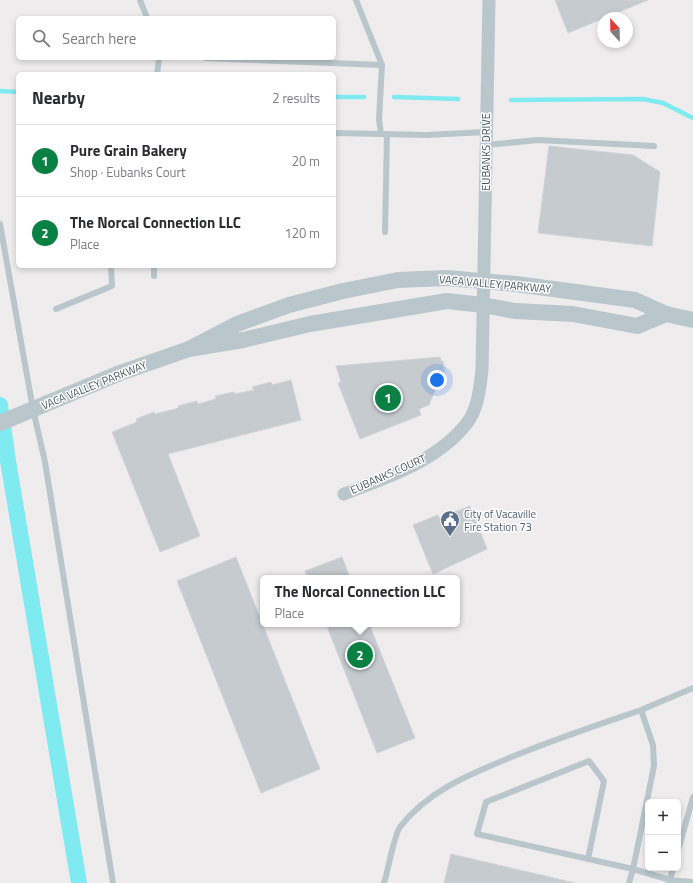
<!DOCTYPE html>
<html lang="en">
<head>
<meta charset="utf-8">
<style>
	:root { --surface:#fff; --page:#f2f2f3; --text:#2b2b33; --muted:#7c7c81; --line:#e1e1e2; --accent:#0b8043 }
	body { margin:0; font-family:"Titillium Web",sans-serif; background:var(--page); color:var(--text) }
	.controls { position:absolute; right:12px; bottom:12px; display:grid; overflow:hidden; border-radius:6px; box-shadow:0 2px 6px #0003 }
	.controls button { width:36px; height:36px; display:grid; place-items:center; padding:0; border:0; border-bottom:1px solid var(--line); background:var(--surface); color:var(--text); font:20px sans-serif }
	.compass { position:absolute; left:597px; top:12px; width:36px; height:36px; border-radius:50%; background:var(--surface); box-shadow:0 2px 6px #0003; rotate:338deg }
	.you { position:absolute; left:437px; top:380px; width:14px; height:14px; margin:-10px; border:3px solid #fff; border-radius:50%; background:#1a73e8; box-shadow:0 0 0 6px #1a73e833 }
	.badge { display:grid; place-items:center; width:26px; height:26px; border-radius:50%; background:var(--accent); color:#fff; font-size:13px; font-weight:700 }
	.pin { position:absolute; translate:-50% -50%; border:2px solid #fff; box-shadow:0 1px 4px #0006 }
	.popup { position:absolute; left:260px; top:575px; width:200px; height:52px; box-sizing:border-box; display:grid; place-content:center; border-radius:6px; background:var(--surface); filter:drop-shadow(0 1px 3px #0005); font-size:13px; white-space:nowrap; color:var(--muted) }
	.popup b { font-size:15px; color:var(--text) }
	.popup::after { content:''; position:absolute; left:50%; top:100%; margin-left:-8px; border:8px solid transparent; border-top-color:var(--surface) }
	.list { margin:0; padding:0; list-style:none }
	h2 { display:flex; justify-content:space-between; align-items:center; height:52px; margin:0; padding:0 16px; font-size:17px }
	h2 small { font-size:13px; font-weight:400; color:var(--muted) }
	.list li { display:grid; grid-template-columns:26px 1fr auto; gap:12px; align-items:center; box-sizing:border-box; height:72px; padding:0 16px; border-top:1px solid var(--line) }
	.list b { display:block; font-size:15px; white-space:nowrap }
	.list p { margin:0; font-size:13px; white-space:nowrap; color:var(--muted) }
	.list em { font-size:13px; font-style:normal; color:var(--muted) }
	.icon { flex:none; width:22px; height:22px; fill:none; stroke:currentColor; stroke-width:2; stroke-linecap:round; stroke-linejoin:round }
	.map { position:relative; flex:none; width:693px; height:883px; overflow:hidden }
	.search { position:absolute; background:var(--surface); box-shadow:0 2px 6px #0003; left:16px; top:16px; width:320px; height:44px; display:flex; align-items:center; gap:10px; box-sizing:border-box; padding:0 14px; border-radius:6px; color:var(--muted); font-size:15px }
	.panel { position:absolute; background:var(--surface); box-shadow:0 2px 6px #0003; left:16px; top:72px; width:320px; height:196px; border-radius:6px }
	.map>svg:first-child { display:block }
</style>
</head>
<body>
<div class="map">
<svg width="693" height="883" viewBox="0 0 693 883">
	<rect width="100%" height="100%" fill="#efeced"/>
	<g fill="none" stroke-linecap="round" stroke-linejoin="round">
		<g stroke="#80eaf1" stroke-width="4.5">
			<path d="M0,91l18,1"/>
			<path d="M334,97h30"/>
			<path d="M394,97l64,2"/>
			<path d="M511,100l132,-1 20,4 30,15"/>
		</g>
		<path stroke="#80eaf1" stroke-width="16" d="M0,405l8,56 71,422"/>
	</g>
	<g fill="#c6cbd0" stroke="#d0d4d9">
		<path d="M555,0h93l-80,33z"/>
		<path d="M549,146l84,9 27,17 -8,74 -114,-13z"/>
		<path d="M440,357l1,4h2l2,14 -10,4 2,6 -8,20 -10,4 2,6 -61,24 -22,-56 3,-1 -5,-16z"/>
		<path d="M291,380l10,40 -133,34 32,82 -40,16 -48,-120 25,-10 -1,-3 18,-7 1,2 24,-6 -1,-2 19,-5 1,3 18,-5 -1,-3 19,-4 1,2 19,-4 -2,-3 19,-5 1,3z"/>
		<path d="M470,506l17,43 -54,25 -20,-49 25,-10 1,3z"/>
		<path d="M236,557l84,212 -59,24 -84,-212z"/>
		<path d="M342,557l8,21h-42l-3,-7z"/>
		<path d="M326,624h43l46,114 -38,15z"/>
		<path d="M451,854l124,29h-131z"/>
	</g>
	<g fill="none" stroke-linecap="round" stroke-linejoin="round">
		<g stroke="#b9c7cd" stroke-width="6">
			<path d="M140,0l7,18"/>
			<path d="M205,58l177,7 -26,-65"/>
			<path d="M157,74l2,-16"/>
			<path d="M334,133l93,2 59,-3"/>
			<path d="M381,134l-2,-15 3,-54"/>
			<path d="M486,145l52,-5 116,6"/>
			<path d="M0,224l33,185 12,53 68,421"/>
			<path d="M385,232l2,-97"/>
			<path d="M154,276v-10"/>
			<path d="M56,309l56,-23 -1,-20"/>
			<path d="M678,851l15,-54"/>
			<path d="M588,859l16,-78 -15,-20 -103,41 -9,32 156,35 -4,14"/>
			<path d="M673,868l-3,12 23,2"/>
			<path d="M384,883c4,-12 10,-48 16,-56 28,-36 68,-52 109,-69 43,-18 88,-33 132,-48"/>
			<path d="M670,883v-3l-37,-11 21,-103 -1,-21 -12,-35 52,-22"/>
		</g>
		<path stroke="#b9c7cd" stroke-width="13" d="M344,494c43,-17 94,-33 123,-71 11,-14 13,-36 15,-53l7,-370"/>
		<g stroke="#b9c7cd" stroke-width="16">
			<path d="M666,314l27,6"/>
			<path d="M0,423l120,-50 69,-24 48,-25 52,-19 54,-14 55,-11 49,-2 69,6 119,16 31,14 -29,12 -64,-12 -58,-3 -32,-6 -36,-4 -137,23 -67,16 -54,9"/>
		</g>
	</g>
	<defs>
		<g id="civic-pin" transform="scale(1)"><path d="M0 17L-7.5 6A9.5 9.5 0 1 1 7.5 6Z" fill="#5c6f8a" stroke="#fff"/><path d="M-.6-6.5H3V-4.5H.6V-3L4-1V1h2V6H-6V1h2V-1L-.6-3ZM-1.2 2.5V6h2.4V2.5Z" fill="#fff"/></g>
	</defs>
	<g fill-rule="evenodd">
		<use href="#civic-pin" x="450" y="520"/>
	</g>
	<g text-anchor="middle" stroke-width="3" stroke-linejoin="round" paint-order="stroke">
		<g font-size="11" fill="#44535b" stroke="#fff">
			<text transform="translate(486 152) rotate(-90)" y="4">EUBANKS DRIVE</text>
			<text transform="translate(495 284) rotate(5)" y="4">VACA VALLEY PARKWAY</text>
			<text transform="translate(94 385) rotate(-22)" y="4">VACA VALLEY PARKWAY</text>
			<text transform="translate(388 474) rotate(-24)" y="4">EUBANKS COURT</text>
		</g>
		<g font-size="11" fill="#4e5e75" stroke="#fff" text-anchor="start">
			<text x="464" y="518">City of Vacaville<tspan x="464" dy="13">Fire Station 73</tspan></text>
		</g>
	</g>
</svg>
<div class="controls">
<button>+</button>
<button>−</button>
</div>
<svg class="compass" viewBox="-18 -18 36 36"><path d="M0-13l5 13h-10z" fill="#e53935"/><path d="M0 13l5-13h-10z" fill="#7c7c81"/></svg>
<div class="you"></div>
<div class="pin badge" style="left:388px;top:398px">1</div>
<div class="pin badge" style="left:360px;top:655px">2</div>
<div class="popup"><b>The Norcal Connection LLC</b>Place</div>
<div class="search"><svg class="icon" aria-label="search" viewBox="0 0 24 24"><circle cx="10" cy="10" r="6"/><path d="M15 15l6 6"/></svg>Search here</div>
<section class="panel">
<h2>Nearby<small>2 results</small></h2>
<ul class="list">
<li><span class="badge">1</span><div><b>Pure Grain Bakery</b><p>Shop · Eubanks Court</p></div><em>20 m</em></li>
<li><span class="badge">2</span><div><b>The Norcal Connection LLC</b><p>Place</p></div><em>120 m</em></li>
</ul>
</section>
</div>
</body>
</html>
